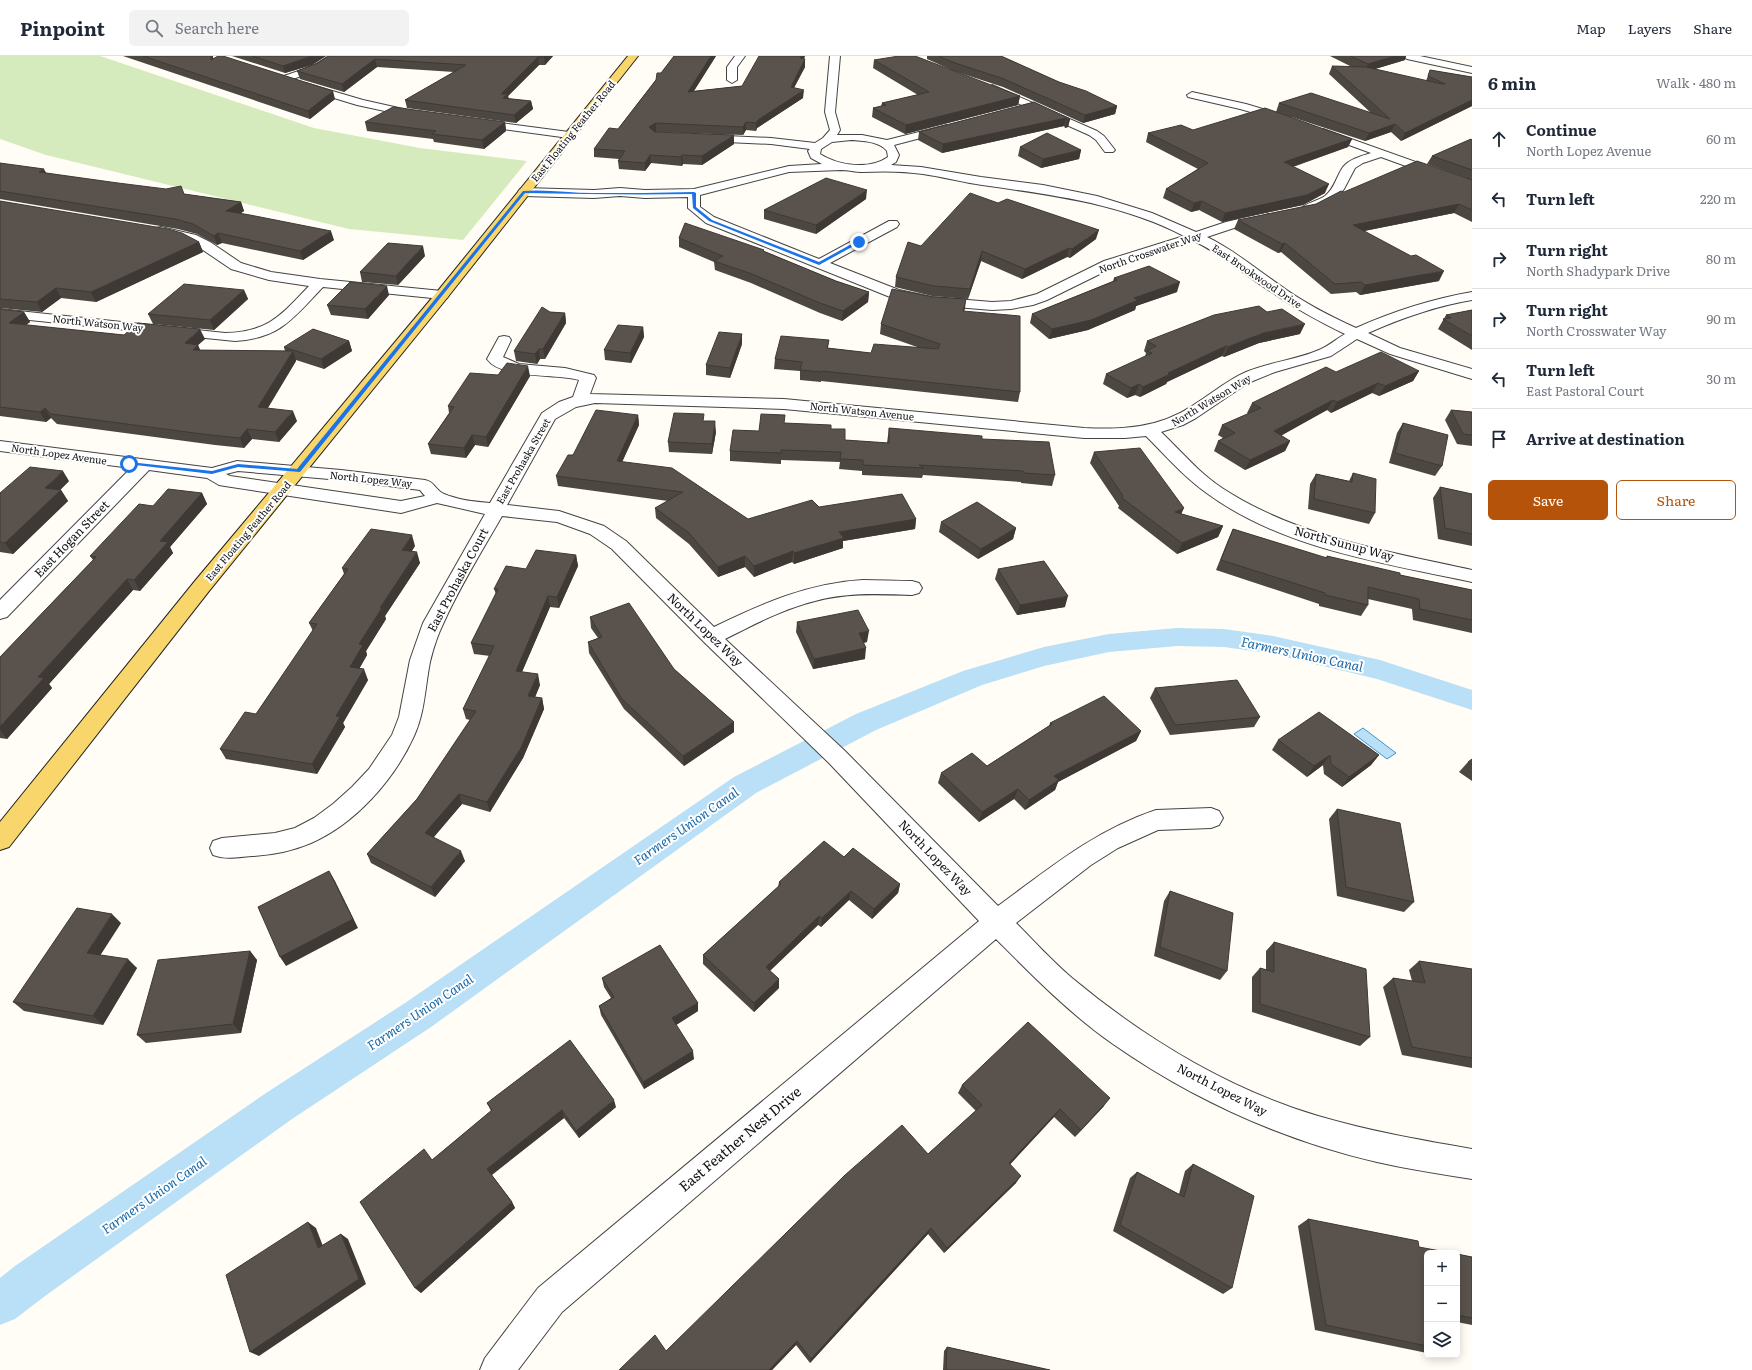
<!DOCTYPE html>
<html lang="en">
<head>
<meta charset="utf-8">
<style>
	:root { --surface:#fff; --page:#f2f2f3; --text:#1f2937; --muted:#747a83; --line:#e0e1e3; --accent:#b45309 }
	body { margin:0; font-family:Literata,serif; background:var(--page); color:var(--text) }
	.controls { position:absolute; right:12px; bottom:12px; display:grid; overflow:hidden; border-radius:6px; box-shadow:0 2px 10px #0003 }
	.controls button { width:36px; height:36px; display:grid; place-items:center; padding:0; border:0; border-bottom:1px solid var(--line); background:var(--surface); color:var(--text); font:20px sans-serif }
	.stop { position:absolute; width:12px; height:12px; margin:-9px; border:3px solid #1a73e8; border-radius:50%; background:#fff }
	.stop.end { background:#1a73e8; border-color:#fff; box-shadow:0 1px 4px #0008 }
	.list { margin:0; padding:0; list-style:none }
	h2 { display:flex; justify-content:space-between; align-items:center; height:52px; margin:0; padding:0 16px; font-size:17px }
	h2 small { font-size:13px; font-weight:400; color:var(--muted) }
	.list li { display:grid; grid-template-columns:26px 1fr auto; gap:12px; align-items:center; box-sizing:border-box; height:60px; padding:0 16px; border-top:1px solid var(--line) }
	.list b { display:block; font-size:15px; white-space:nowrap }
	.list p { margin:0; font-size:13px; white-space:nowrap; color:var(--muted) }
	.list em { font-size:13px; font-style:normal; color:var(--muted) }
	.actions { display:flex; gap:8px; padding:12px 16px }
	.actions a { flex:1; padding:9px 0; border:1px solid var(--accent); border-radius:6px; text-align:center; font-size:14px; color:var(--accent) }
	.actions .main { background:var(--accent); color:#fff }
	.icon { flex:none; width:22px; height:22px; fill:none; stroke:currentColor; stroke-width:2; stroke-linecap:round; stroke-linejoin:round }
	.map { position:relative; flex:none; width:1472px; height:1314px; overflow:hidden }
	header { display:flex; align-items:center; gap:24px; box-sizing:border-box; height:56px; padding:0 20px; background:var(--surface); border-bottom:1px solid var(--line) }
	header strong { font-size:19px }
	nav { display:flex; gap:22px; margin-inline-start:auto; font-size:14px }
	.search { width:280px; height:36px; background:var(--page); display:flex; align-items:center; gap:10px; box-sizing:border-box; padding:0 14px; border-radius:6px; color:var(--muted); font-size:15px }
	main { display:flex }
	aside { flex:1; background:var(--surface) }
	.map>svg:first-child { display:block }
</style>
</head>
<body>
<header>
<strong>Pinpoint</strong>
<div class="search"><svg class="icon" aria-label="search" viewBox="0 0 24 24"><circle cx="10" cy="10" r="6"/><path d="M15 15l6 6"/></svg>Search here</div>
<nav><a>Map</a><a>Layers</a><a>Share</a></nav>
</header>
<main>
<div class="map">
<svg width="1472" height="1314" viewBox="0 0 1472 1314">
	<rect width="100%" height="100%" fill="#fffdf5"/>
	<path fill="#d5ebbd" d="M0,0h100l214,72 106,20 107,13 -64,79 -114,-11 -303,-74 -46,-16z"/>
	<path fill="#b9e0f7" stroke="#3f96cf" d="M1363,672l33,25 -9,6 -33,-25z"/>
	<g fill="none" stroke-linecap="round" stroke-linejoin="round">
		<path fill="#b9e0f7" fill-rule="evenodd" d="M1177,572l47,1 49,7 107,24 92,30v20l-95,-31 -104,-25 -49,-7 -47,-1 -68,6 -65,14 -62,19 -106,45 -120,63 -325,234 -139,92 -247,177 -30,23 -15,6v-47l15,-12 251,-173 139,-90 329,-226 122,-63 107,-43 81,-24 65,-13z"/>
		<g stroke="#444" stroke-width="2">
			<g id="minor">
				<path d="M329,0h11l-21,14 -35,12 -5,-3 2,-2 32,-11z"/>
				<path d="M735,0h10l-8,11v13l-5,3 -5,-3v-13z"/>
				<path d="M830,0h10l-5,56 5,18 -3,5h25l25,5 60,-15 5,3 -1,2 -57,15 5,10 -3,7 -5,3 30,2 60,10 62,8 54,11 55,17 44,19 30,-10 39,-9 4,1 2,3 -2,3 -35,8 -27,9c27,13 49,32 74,49 23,17 49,30 75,42 38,-17 76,-29 116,-36v8c-36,6 -70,18 -104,33l32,15 72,21v10l-82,-25 -33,-15 -26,17 -56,16 -27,11 -52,35 -13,7 -22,7c20,19 38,41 61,56 75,49 164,63 250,82v12c-89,-19 -188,-33 -264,-88 -23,-16 -42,-38 -62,-58l-21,2h-41l-300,-29 -189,-6 -19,4 -21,12 -48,86 52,6 45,15 22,15 88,86c47,-23 95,-44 149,-47 16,0 33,1 49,1l7,2 3,5 -3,5 -7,2c-32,-1 -65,-3 -97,6 -32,8 -60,23 -90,38l120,112 153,155c52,-38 96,-75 158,-96l55,-2 8,3 4,7 -4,7 -8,3 -53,2 -40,18 -27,17 -75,58c18,18 36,38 56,55 72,60 156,111 246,138 51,15 102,24 154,33v30c-32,-5 -64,-10 -95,-17 -95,-22 -185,-63 -264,-118 -43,-30 -80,-68 -117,-105l-434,373 -44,58h-38l5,-12 53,-70 441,-367 -150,-158 -125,-121 -92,-93 -22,-15 -33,-12 -55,-6c-20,35 -42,70 -58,106 -6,12 -11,27 -14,40 -5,25 -5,50 -16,74 -20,44 -59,88 -103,107 -19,8 -39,12 -59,13 -13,1 -26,4 -39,-1l-3,-7 3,-7 9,-3 53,-5 20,-5 19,-10 19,-14 19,-17 17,-18 23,-34 7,-18 11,-57 13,-37 62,-109 -48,-11 -36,10 -176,-27 -6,-1 -12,-7 -58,-8 -142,147 -7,2v-19l131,-132 -131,-17v-10l212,27 25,-7 104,9 84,10c10,2 11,11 19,14 14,6 32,8 46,9l52,-90 17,-11 14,-5 6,-17c-23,-7 -77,0 -92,-21l12,-22 5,-1 5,1 2,3 -8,17 16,7 46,4 29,7 2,3 -6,16 194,5 300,29c38,2 75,0 108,-22 18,-11 34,-25 54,-34 24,-10 50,-12 73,-22 10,-4 17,-11 26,-16 -25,-12 -49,-25 -72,-41 -27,-17 -50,-38 -79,-52l-80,26 -67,33 -14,5 -22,4 -19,1 -60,-5 -42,-8 -184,-74 -18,-15v-11l-43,1 -25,-2 -26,2 -70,-2 -4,-1 -2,-3 2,-3 4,-1 70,2 26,-2 25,2 49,-1 95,-23 33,-2 -11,-6 -3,-7 2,-2 -39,-5 -66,-3 -5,-3 5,-3 66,3 44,5 8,-5 7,-8 -5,-18zM851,84c12,1 28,1 36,11l1,6c-19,13 -49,9 -68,-3l1,-5 11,-7zM841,114c7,0 14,2 21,2 20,-1 41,-1 61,2 20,3 39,8 59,11 70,10 138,18 202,51l-80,25 -67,33 -26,7 -19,1 -60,-5 -33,-7 -69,-27 67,-36 2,-3 -2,-3h-8l-70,38 -105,-42 -14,-10v-12l89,-23zM238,415l103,9 79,10 5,6 -24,5 -171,-25 -4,-2z"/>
				<path d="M1402,0h18l52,11v6l-65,-14z"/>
				<path d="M305,27l58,17 58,13 1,2 -5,3 -60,-13 -56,-17 -1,-2z"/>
				<path d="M992,29l105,46 7,5 11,14 -2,2h-8l-9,-12 -7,-5 -101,-45 -1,-2z"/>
				<path d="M1192,36l54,12 44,13 1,2 -5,3 -46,-13 -52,-12 -1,-2z"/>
				<path d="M477,64l92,12 5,3 -5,3 -96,-13 -1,-2 1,-2z"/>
				<path d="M1323,73l149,53v8l-91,-33 -18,6 -8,5 -11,21 -11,13 -22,10h-8l-2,-3c4,-6 17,-8 24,-13 10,-8 11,-19 18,-29 7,-8 18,-11 28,-14l-52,-19 -1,-2z"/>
				<path d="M161,171l35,8 14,7 31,21 30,9 49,7 122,12 5,1 2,3 -2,3 -5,1 -119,-12c-30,31 -42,51 -88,54l-235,-24v-8l225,24c44,-1 56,-18 84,-47l-40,-6 -38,-11 -31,-21 -13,-7 -31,-7 -1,-3 1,-3z"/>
			</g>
		</g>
		<g stroke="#222" stroke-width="2">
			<path id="major" d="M628,0h10l-191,242 -238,293 -200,256 -9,3v-28l195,-241 242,-289z"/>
		</g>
		<use href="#minor" fill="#fff" fill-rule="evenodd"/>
		<use href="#major" fill="#f9d66b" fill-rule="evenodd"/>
	</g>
	<g fill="#4d4742">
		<path d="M123,0h90v3l122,40 -25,20z"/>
		<path d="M232,0h94l-14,9 -27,8z"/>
		<path d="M329,0h224l-8,9h-6l-31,31 1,3 22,2 2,8 -17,14 -109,-15 -2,-8 49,-28 -77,-5 -33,25 -44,-13 -3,-8 21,-8z"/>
		<path d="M716,0l-22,35 48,-5 63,-30 -1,3h1v8l-11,21 9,10 -46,30 -1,3 -10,-1 -3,5 -88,-3 79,12 -32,21 -19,-1 -1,2 -31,-3 -6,8 -26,-2 -1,-8 1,-2 -25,-2v-8l24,-20 43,-56z"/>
		<path d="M927,0h74l58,26 58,24 -2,8 -32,9 -80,-36 -49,-16 -27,-12z"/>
		<path d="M1330,0h76l-1,4 -30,9 51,12 4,-11 42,7v29l-71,35 -10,-9 -26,9 -89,-29 3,-9 91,9 -41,-38 3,-8 20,1z"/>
		<path d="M874,4l146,36 -2,9 -113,29 -33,-17 1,-9 8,-2 1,-3 36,-8 -45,-27z"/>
		<path d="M1034,46l36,17 -2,8 -3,1 -1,-2 -122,27 -24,-13 1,-8z"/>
		<path d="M365,66h140l1,9 -22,18 -50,-7 -1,-3 -66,-8z"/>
		<path d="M1193,74l159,9 -4,8 -55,20 32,26 -22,12 -81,17 -23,-12 -8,2 -28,-14 3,-9 32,-20 -52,-27 2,-9z"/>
		<path d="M1472,84v82l-18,-9 -90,18 75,50 -79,14 -4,-3 -25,2 -50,-42 -3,1 -44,-24 4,-9 78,-16 28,-12 122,-14 -39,-14 5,-8z"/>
		<path d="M1020,91l61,3 -2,9 -38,9 -23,-12z"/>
		<path d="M0,107l46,10 138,21 57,8 3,9 -4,2 94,27 -31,20 -81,-17 -5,2 -20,-11 -19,-5 -178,-30z"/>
		<path d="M866,143l-50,35 -52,-15v-9z"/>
		<path d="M0,145l199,41 4,10 -107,50 -35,-4 -19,14 -42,-4z"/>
		<path d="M679,182l85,12v1l72,30 33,11 -1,10 -26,19 -22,-8 -69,-30 -36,-13 -1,-8 -35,-15z"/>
		<path d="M1096,183l-26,19 -3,-1 -45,22 -41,-18 -13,38 -36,-3 -37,-9 1,-10 25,-31z"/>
		<path d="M425,200l-27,29 -36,-3 -2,-10z"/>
		<path d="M1114,222l63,14 -41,14 -1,4 -47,20 -39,9 -19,-16 2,-9 81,-33z"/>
		<path d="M244,234l4,9 -34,31 -61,-6 -5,-10z"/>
		<path d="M389,239l-21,24 -37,-4 -4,-10z"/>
		<path d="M0,253l24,3 6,10 -4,3 98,10 81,4 -7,6 2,5 85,1 -1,-4 65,-6 3,10 -28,18 -28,-9v1l-28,47 29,13 -18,21 -27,-3 -8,9 -29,-3 -158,-21 -6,-6 -5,4 -46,-6z"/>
		<path d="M1472,254v40l-34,-21 8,-14z"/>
		<path d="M964,255l56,81 -2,10 -197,-21v1l-21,-2v-9l-26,-2 1,-10 54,-19 -1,8 43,5 49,-5 -40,-14 1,-10z"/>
		<path d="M550,256l15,1 1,10 -21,36h-5l-3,5 -21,-3 -2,-10z"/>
		<path d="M643,271l1,10 -13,26 -26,-3 -1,-10z"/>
		<path d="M1300,278l-41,9 -35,14 -2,-1 -55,26 -1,2 -26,13 -5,-2 -8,3 -24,-14 3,-10 39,-17 1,-4 -2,-2 3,-10z"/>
		<path d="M742,288l-12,34 -24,-3v-10z"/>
		<path d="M1419,315l-6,10 -34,15 -7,-3 -41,20 -4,-3 -46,25 9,6 -5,10 -40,19 -31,-19 4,-10 5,-3 -5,-3 4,-10 26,-11 -1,-1 5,-10 84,-31z"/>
		<path d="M498,319l32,1 -42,71 -13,-2 -9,13 -35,-4 -3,-10 21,-31 -1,-7z"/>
		<path d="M1451,354l21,2v34l-15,-2 -12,-24z"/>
		<path d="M638,359l1,10 -17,37 126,57 71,-12 97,12 -1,10 -72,12v7l-49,16 -2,-2 -38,15 -9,-10 -27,10 -29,-33 -33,-26 -1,-10 13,-7 -110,-15 -2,-10 17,-21z"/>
		<path d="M704,365l12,11 -4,22 -43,-2 -1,-10z"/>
		<path d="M784,367l47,6 14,11 42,3 2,-15 93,11 73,36 -3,11 -31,-3v-1l-98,-7 -1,3 -60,-3v-4l-23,-2 1,-7 -59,-2v4l-51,-3v-10l29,-20z"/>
		<path d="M1403,367l39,43 -7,10 -46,-13 8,-30z"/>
		<path d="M1094,396l88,62 41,12 -5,11 -41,17 -59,-46 1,-2 -29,-43z"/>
		<path d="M1353,417l22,40 -6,11 -61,-15 2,-25 6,-10 33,7z"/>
		<path d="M69,425l-9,9h1l7,11 -55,53 -13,-2v-59z"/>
		<path d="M1440,431l32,7v52l-34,-7 -5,-41z"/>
		<path d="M202,437l5,11 -37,43 3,6 -33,38 -7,-1 -84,94 3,4 -45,51 -7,-1v-81l93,-97 -3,-4 63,-50z"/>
		<path d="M941,466l75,6 -3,11 -35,20 -39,-27z"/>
		<path d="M1233,473l93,29 1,-2 73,19 72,15v43l-59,-13 -1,-11 -44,-10v6l-7,11 -42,-10v-2l-103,-34 12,-30z"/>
		<path d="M415,490l-3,5 8,12 -35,53 1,3 -20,32 1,4 -8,14 9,11 -25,43 2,4 -28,47 -91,-15 -6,-10 36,-35 57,-83 -4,-8 35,-49 -2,-6z"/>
		<path d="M576,499l2,11 -19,42 -9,-1 -28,65 18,13 -5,12 7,1 2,11 -21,49 -33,54 -28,-8 -29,33 32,24 -30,36 -64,-34 -4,-9 50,-55 53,-79 -4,-1 -3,-10 27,-53 -16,-2 -3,-11 25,-49 -2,-5 32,-20z"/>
		<path d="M998,513l67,38 -48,8 -22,-36z"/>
		<path d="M590,561l84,52 60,53v10l-50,34 -60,-57 -35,-56 -1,-11 10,-4 -7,-10z"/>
		<path d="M797,566l70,20 -4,1 2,16 -52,10 -17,-37z"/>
		<path d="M1155,632l105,29 -6,10 -84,8 -20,-37z"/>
		<path d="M1050,667l91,8 -5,10 -78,41 -3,8 -30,20 -11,-11 -35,23 -41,-39 3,-10 46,-7 62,-40z"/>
		<path d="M1278,684l101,15 -8,10 -29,22 -18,-13 -1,-9 -16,12 -35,-27z"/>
		<path d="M1472,703v22l-13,-9 9,-10z"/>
		<path d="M1337,753l77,93 -10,10 -67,-16 -8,-77z"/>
		<path d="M844,801l56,27 -2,9 -26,26 -23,-19 -28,27 -3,-2 -48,46 9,8v9l-25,24 -51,-48v-9l75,-68 1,-5z"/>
		<path d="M1170,835l57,80 -7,9 -66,-24 10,-55z"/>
		<path d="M121,867l-21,32 37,13 -34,57 -79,-14 -11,-9z"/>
		<path d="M1274,886l96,95 -10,9 -108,-34v-35l8,-9 6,2v-19z"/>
		<path d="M250,895l7,9 -16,73 -95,10 -9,-8z"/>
		<path d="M1419,905l53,8v99l-70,-13 -19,-68 10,-9 19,3 -3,-11z"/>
		<path d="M602,922l96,25v8l-22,14 18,34 -50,30 -43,-74 -2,-9 12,-8 -7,-11z"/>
		<path d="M962,1029l142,21 -29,31 -21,-20 -44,47 6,19 -72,70 -16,-19 -118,129 -14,-18 -24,25h-153l47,-19 262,-197 48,-43 -18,-18z"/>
		<path d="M487,1047l129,4 -37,31 -15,-20 -72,57 20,27 3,6 -94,85 -6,-5 17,-128 59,-49z"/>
		<path d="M1193,1108l39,124 -9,6 -110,-63 17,-53 7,-6 42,22 6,-23z"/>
		<path d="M1308,1163l111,28 8,6v100l-112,-23 -17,-104z"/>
		<path d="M1457,1198l15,3v68l-15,-3z"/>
		<path d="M947,1291l103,23h-107l1,-19z"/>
	</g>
	<g fill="#3f3936">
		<path d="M211,0h2l1,12 -3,-8z"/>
		<path d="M312,0h14l-14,9 -27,8 -2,-7z"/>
		<path d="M545,0h8l-8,9 -1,-8z"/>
		<path d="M711,0h5l-28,44v-8z"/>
		<path d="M801,0h4l-5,10v-8z"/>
		<path d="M1395,0h11l-1,4 -40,12 3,-8z"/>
		<path d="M538,1l1,8 -31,31 1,6 -5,4 -3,-12z"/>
		<path d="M375,3l2,8 -33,25 -2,-8z"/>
		<path d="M805,3v8l-15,28 1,-8z"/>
		<path d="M804,34l-1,8 -46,30 -1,3v-8l2,-3z"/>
		<path d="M333,35l2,8 -25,20 -2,-8z"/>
		<path d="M1020,40l-2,9 -113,29 1,-9z"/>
		<path d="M1472,44v6l-71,35 4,-8z"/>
		<path d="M531,45l2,8 -17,14 -2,-8z"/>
		<path d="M1117,50l-2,8 -32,9 2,-8z"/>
		<path d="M1066,62l-2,8 -122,27 1,-9z"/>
		<path d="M1070,63l-2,8 -3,1 2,-8z"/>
		<path d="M505,66l1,9 -22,18 -2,-9z"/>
		<path d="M746,66v8l-3,5v-8z"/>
		<path d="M656,67v9l-6,3 -1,-8z"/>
		<path d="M1395,68l-4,8 -26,9 4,-8z"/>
		<path d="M734,79v9l-32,21v-9z"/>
		<path d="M1352,83l-4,8 -68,24 4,-9z"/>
		<path d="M1081,94l-2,9 -38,9 2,-9z"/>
		<path d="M650,99l1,8 -6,8v-8z"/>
		<path d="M682,99l1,9 -1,2 -1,-9z"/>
		<path d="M44,113l5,9 -10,-6z"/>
		<path d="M1329,128l-4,9 -22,12 -81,17 3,-9z"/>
		<path d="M867,134l-1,9 -50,35v-9z"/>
		<path d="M1202,145l-3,9 -8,2 3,-9z"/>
		<path d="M241,146l3,9 -14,10 -4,-10z"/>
		<path d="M1459,148l-5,9 -105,21 4,-9z"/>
		<path d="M1099,174l-3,9 -26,19 2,-9z"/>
		<path d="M331,175l3,9 -31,20 -3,-9z"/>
		<path d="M218,177l4,10 -5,2 -3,-9z"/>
		<path d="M199,186l4,10 -107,50 -5,-10z"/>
		<path d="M1285,187l-4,9 -3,1 4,-9z"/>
		<path d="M423,190l2,10 -27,29 -2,-9z"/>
		<path d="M1069,192l-2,9 -45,22 3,-10z"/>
		<path d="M982,195l-1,10 -13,38 2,-10z"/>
		<path d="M1444,215l-5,10 -79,14 5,-10z"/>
		<path d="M1180,226l-3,10 -41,14 -1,4 -47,20 -39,9 3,-10 82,-31z"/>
		<path d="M387,230l2,9 -21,24 -3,-10z"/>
		<path d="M56,232l5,10 -19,14 -5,-10z"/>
		<path d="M244,234l4,9 -34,31 -4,-10z"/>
		<path d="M869,236l-1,10 -26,19 1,-10z"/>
		<path d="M966,243l-1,10 -4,11 2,-9z"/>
		<path d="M24,256l6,10 -15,11 -6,-10z"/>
		<path d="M565,257l1,10 -21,36 -2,-10z"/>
		<path d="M1305,268l-5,10 -41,9 -35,14 4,-10 35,-14z"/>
		<path d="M643,271l1,10 -13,26 -1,-10z"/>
		<path d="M200,273l5,10 -7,6 4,10 -5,5 -12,-17z"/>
		<path d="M742,278v10l-12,34v-10z"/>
		<path d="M349,285l3,10 -28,18 -3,-10z"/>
		<path d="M1226,290l-4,10 -55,26 -1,2 -26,13 3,-10 25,-14z"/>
		<path d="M539,293l1,10 -3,5 -2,-10z"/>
		<path d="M293,295l3,10 -34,56 -4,-10z"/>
		<path d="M528,310l2,10 -42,71 -2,-10z"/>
		<path d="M1419,315l-6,10 -34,15 6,-10z"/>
		<path d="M1378,327l-6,10 -41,20 6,-11z"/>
		<path d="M1139,328l-4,11 -8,3 4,-10z"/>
		<path d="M1333,344l-6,10 -57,32 4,-11z"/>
		<path d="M45,352l6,10 -5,4 -6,-10z"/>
		<path d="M293,355l4,10 -18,21 -4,-10z"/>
		<path d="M638,359l1,10 -21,46 -1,-10z"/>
		<path d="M715,365l1,11 -4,22v-10z"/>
		<path d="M247,373l5,10 -8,9 -4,-10z"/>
		<path d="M472,379l3,10 -9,13 -2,-10z"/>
		<path d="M1290,385l-5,10 -40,19 5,-10z"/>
		<path d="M63,415l6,10 -18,18 -6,-11z"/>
		<path d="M61,434l7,11 -55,53 -8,-11z"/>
		<path d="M202,437l5,11 -37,43 3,6 -33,38 -6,-11 26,-39z"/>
		<path d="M1184,452l-5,11 -4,-7z"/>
		<path d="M916,463l-1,10 -72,12v7l-49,16v-11l45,-21z"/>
		<path d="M1223,470l-5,11 -41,17 5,-11z"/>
		<path d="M1016,472l-3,11 -35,20 3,-10z"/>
		<path d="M412,479l3,11 -10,14 -3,-10z"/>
		<path d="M793,495l-1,11 -38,15v-11z"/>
		<path d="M417,496l3,11 -35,53 1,3 -20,32 1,4 -13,23 -4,-11 9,-23 21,-36z"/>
		<path d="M576,499l2,11 -19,42 -2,-11z"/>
		<path d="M745,500v11l-27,10v-10z"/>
		<path d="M127,523l6,11 -84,94 3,4 -45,51 -7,-9v-3l38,-50z"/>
		<path d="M548,540l2,11 -32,74 -2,-10z"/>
		<path d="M1068,540l-3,11 -48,8 3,-10z"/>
		<path d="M869,575l-2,11 -10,2 2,-11z"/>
		<path d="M866,592l-1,11 -52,10 1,-10z"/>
		<path d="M364,613l4,11 -25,43 2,4 -28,47 -5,-10 24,-48z"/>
		<path d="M538,618l2,11 -9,22 -3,-11z"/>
		<path d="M542,642l2,11 -21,49 -33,54 -3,-10z"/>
		<path d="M734,666v10l-50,34 -1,-10z"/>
		<path d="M1141,675l-5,10 -78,41 -3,8 -30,20 4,-10 25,-24z"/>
		<path d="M1330,699l-7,10 -16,12 7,-11z"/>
		<path d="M1379,699l-8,10 -29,22 7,-10z"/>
		<path d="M1018,733l-4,10 -35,23 3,-10z"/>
		<path d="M459,738l3,10 -33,39 -4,-10z"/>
		<path d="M461,795l4,10 -30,36 -4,-10z"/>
		<path d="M329,815l6,10 23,47 -72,38 -6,-9z"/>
		<path d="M900,828l-2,9 -26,26 2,-10z"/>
		<path d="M851,835l-2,9 -28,27 1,-9z"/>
		<path d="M112,858l9,9 -25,39 -9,-9z"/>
		<path d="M819,860l-1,9 -53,50 1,-8z"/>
		<path d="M250,895l7,9 -16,73 -8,-9z"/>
		<path d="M128,903l9,9 -34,57 -10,-9z"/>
		<path d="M779,923v9l-25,24v-9z"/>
		<path d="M698,947v8l-25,16 -1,-9z"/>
		<path d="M693,995l1,8 -50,30 -1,-7z"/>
		<path d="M1110,1042l-6,8 -29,31 6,-7z"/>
		<path d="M614,1044l2,7 -37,31 -3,-7z"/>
		<path d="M1060,1053l-6,8 -49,53 4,-7z"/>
		<path d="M562,1054l2,8 -73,57 -4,-6z"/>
		<path d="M1021,1120l-5,7 -72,70 3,-5z"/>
		<path d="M512,1146l3,6 -94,85 -6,-5z"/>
		<path d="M308,1166l8,6 10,26 -8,-6z"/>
		<path d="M931,1172l-3,6 -118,129 1,-4z"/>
		<path d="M341,1178l7,5 18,45 -107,72 -9,-4z"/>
		<path d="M797,1285l-1,4 -24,25h-3z"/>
	</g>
	<g fill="#5a524d" stroke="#3f3936">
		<path d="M143,0h68v4l7,-4h5l110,35 -25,20z"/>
		<path d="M252,0h60l-29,10z"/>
		<path d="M329,0h216l-1,1h-6l-37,37h7l-5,4 28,3 -17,14 -109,-15 61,-35 -91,-6 -33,25 -45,-13 21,-8z"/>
		<path d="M674,0h37l-23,36 54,-6 17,-30h42l-1,2 5,1 -14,28 13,3 -46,30 -2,3 -10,-1 -3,5 -87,-4 -7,4 6,5 79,3 -32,21 -20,-1 -1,2 -31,-2 -5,8 -27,-2 7,-10 -31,-2 15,-21 9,1 38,-49 1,-7h4z"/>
		<path d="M899,0h16l105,40 -114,29 -33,-17 13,-3 -4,-2 47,-11 -55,-32z"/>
		<path d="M938,0h63l58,26 27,9 31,15 -32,9 -81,-36 -49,-16z"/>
		<path d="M1350,0h45l-27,8z"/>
		<path d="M1332,10l34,1 76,17h3l-17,-8 2,-6 42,7v23l-67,33 -10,-9 -26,9 -90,-30 32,-10 79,26z"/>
		<path d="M1034,46l36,17 -3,1 -1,-2 -123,26 -24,-12z"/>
		<path d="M393,51l112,15 -23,18 -50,-6 4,-3 -71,-9z"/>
		<path d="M1265,52l87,31 -68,23 45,22 -22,11 -82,18 -23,-12 -8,2 -28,-14 42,-26 -60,-30 33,-8 12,5z"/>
		<path d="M1047,77l34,17 -38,9 -23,-12z"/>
		<path d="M1471,83l1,1v30l-40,-14z"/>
		<path d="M1417,105l55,19v30l-13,-6 -106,21 58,31 5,-1 28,16 -79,14 -4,-3 -26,2 -50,-41 -3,1 -44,-24 78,-16 25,-13 3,1z"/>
		<path d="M0,107l44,6 -5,3 79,11 48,6 15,-3 3,8 57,8 -15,9 24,4 81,16 -31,20 -82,-18 -4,3 -21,-12 -18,-5 -175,-28z"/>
		<path d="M826,122l41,12 -51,35 -52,-15z"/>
		<path d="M970,137l28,10 9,-4 92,31 -27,19 -3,-1 -44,21 -43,-18 -12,38 -36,-3 -38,-9 12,-35 13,4z"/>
		<path d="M0,145l168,28 14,4 17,9 -108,50 -35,-4 -19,14 -37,-3z"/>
		<path d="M685,167l79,27 -1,1 73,30 33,11 -26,19 -23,-8 -68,-29 -38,-13 9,-5 -44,-18z"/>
		<path d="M388,187l35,3 -27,30 -36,-4z"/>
		<path d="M1149,210l31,16 -46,16 4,2 -47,20 -39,9 -20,-15 85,-34 -3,-2z"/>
		<path d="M350,226l37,4 -22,23 -38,-4z"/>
		<path d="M184,228l60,6 -34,30 -62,-6z"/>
		<path d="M892,233l41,8 33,2 -3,12 57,5v76l-198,-21v1l-22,-2 2,-8 -27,-3 6,-23 48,4 -2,8 44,5 3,-9 64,5 2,-5 -59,-20z"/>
		<path d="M1259,250l8,6 15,-3 23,15 -42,9 -35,14 -2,-1 -58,27 2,1 -27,13 -4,-3 -8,4 -25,-14 46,-21 -5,-2 9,-5 -9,-5 67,-26z"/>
		<path d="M542,251l8,5 15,1 -22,36h-4l-4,5 -21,-3z"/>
		<path d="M0,253l24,3 -15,11 115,12 14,-12 62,6 -15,14 13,2 -5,5 100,1 -35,56 35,4 -18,21 -28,-3 -7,9 -30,-3 -159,-21 -6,-6 -5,4 -40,-5z"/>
		<path d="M1472,254v26l-29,-17 8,-1 -5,-3z"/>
		<path d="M618,269l25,2 -13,26 -26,-3z"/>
		<path d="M313,273l36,12 -28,18 -37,-12z"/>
		<path d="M719,276l23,2 -12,34 -24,-3z"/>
		<path d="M1381,296l38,19 -34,15 -7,-3 -41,19 -4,-2 -59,31 16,10 -40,19 -32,-19 17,-8 -13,-8 39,-17 -9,-5 74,-36 10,5z"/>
		<path d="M507,307l21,3 -42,71 -14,-2 -8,13 -36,-4 26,-37 -6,-1 22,-33 28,2z"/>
		<path d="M596,354l42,5 -21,46 55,7 76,51 64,-19 7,7 83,-13 14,25 -77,13 5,6 -50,15 -1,-2 -39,15 -9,-10 -27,11 -29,-34 -34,-25 28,-16 -127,-16 12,-21h5z"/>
		<path d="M1451,354l21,2v23l-9,-1z"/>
		<path d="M674,357l30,1 -1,7h12l-3,23 -44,-2z"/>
		<path d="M761,358l24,1 -1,8 47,2v4h14v11l44,3v-15l93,8v3l67,3 6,33 -31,-2 -1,-2 -104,-6 5,3 -61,-3v-5l-23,-1 1,-7 -60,-2v3l-51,-2 3,-21 26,1z"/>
		<path d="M1403,367l45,12 -6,31 -47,-13z"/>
		<path d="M1140,392l44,60 -9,4 48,14 -41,17 -60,-45 1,-2 -29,-44z"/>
		<path d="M30,411l33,4 -18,17 16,2 -56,53 -5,-1v-49z"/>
		<path d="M1353,417l23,6 -1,34 -61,-14 2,-25 36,8z"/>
		<path d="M1440,431l32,7v40l-27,-6z"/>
		<path d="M168,433l34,4 -42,48 8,1 -34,38 -7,-1 -89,98 6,1 -44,49v-70l96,-100 -6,-1 49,-52 14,2z"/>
		<path d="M977,446l39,26 -35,21 -40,-27z"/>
		<path d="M371,473l41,6 -10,15 15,2 -37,56h2l-23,36 4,1 -13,22 14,2 -28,47 4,1 -28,47 -92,-15 25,-37 11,2 61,-90 -8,-1 39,-54 -6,-1z"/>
		<path d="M1233,473l94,29v-2l73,17v2l72,15v30l-52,-11 -1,-10 -51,-12v18l-43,-10v-2l-104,-33z"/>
		<path d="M536,494l40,5 -19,42 -9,-1 -32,75 22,3 -10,22 14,2 -21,50 -34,54 -28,-8 -34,39 36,18 -30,36 -64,-33 50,-55 59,-88 -13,-2 31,-63 -23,-3 27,-54h-4l12,-23 20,3z"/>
		<path d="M1044,505l24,35 -48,9 -22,-36z"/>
		<path d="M629,547l45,66 60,53 -51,34 -61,-57 -34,-57 14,-5 -12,-20z"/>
		<path d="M858,554l11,21 -10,2 7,15 -52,11 -17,-37z"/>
		<path d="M1237,624l23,37 -85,8 -20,-37z"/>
		<path d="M1104,640l37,35 -87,45 5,4 -30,20 -11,-11 -36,23 -41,-39 31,-20 15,13 65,-42 -2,-1z"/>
		<path d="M1319,656l60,43 -30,22 -18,-13 -1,-9 -16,11 -36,-26z"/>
		<path d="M1472,703v6l-4,-3z"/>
		<path d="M1337,753l63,14 14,79 -68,-15z"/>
		<path d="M824,785l20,16 9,-9 47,36 -26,25 -23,-18 -29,27 -3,-2 -53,51 13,12 -25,24 -51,-48 78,-71 -2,-2z"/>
		<path d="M329,815l24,48 -73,38 -22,-50z"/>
		<path d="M1170,835l63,22 -6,58 -67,-24z"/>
		<path d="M77,852l35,6 -25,39 41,6 -35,57 -80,-14z"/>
		<path d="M1274,886l92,27 4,68 -110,-33v-36l14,4z"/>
		<path d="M660,889l38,58 -26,15 21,33 -50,31 -44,-76 15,-9 -12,-19z"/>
		<path d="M250,895l-17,73 -96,11 21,-75z"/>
		<path d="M1419,905l53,8v89l-60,-11 -19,-69 32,5z"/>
		<path d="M1028,966l82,76 -29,32 -21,-21 -51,54 12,13 -74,72 -16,-20 -120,131 -14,-18 -28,29h-150l36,-35 11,16 179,-176 57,-50 26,29 54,-49 -20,-20z"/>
		<path d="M570,984l44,60 -38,31 -14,-21 -75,59 25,33 -97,86 -55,-86 64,-53 8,11 60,-50 -5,-7z"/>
		<path d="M1193,1108l61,32 -22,92 -112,-63 17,-53 47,25z"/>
		<path d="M1308,1163l110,22 1,6 32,6h-24v93l-101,-21z"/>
		<path d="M308,1166l10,26 23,-14 18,45 -109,73 -24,-77z"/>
		<path d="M1457,1198l15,3v61l-15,-3z"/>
		<path d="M947,1291l103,23h-104z"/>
	</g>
	<path fill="#1a73e8" d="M523,135c23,-2 47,2 70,2 34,0 67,0 101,-1l2,1v14l16,13 107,42 38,-21 4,1 -42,23 -110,-44 -16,-13 -1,-14c-55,1 -111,0 -167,-1l-225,279 -62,-5 -26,7 -85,-10 2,-2 83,9 26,-7 59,5z"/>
	<g text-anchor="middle" stroke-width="4" stroke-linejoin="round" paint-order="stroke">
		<g font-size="10" fill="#111" stroke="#fff">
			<text transform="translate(573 75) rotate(-51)" y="4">East Floating Feather Road</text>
			<text transform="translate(1150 196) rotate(-19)" y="4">North Crosswater Way</text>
			<text transform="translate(1257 220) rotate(34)" y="4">East Brookwood Drive</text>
			<text transform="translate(98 267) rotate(6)" y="4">North Watson Way</text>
			<text transform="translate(1211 344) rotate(-31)" y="4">North Watson Way</text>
			<text transform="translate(862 355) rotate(6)" y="4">North Watson Avenue</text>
			<text transform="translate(59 398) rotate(8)" y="4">North Lopez Avenue</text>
			<text transform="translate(523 405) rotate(-60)" y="4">East Prohaska Street</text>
			<text transform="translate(371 423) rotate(6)" y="4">North Lopez Way</text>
			<text transform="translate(248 475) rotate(-50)" y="4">East Floating Feather Road</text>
		</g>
		<g font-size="12" fill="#111" stroke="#fff">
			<text transform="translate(72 483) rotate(-46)" y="4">East Hogan Street</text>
			<text transform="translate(1344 488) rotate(15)" y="4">North Sunup Way</text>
			<text transform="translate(458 524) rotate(-62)" y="4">East Prohaska Court</text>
			<text transform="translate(705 574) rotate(44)" y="4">North Lopez Way</text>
			<text transform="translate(935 802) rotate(46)" y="4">North Lopez Way</text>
			<text transform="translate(1222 1034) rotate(27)" y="4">North Lopez Way</text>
		</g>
		<g font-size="13" font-style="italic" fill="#1768a6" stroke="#fff">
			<text transform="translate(1302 598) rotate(12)" y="5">Farmers Union Canal</text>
			<text transform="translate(686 770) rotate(-35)" y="5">Farmers Union Canal</text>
			<text transform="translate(420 956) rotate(-34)" y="5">Farmers Union Canal</text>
			<text transform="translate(154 1139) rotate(-35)" y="5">Farmers Union Canal</text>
		</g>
		<g font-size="14" fill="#111" stroke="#fff">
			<text transform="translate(740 1083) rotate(-40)" y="5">East Feather Nest Drive</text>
		</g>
	</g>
</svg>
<div class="controls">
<button>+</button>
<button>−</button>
<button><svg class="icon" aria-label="layers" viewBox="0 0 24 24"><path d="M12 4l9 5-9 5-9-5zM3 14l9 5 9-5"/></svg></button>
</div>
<div class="stop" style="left:129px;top:408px"></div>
<div class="stop end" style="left:859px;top:186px"></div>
</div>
<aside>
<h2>6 min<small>Walk · 480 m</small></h2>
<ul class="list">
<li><svg class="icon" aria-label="ahead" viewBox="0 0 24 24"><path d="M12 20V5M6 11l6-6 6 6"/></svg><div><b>Continue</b><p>North Lopez Avenue</p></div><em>60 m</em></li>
<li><svg class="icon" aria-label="left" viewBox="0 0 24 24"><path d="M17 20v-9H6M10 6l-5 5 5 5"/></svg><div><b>Turn left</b></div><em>220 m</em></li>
<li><svg class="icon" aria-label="right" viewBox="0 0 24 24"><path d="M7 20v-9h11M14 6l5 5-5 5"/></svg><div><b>Turn right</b><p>North Shadypark Drive</p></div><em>80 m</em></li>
<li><svg class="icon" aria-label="right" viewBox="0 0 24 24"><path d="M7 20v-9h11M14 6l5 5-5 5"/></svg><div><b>Turn right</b><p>North Crosswater Way</p></div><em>90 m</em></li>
<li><svg class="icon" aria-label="left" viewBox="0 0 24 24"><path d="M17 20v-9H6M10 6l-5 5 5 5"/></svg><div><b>Turn left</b><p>East Pastoral Court</p></div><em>30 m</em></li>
<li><svg class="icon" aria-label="arrive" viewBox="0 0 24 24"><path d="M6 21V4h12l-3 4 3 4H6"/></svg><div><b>Arrive at destination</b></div></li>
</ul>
<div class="actions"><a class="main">Save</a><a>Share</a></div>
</aside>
</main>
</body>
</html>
